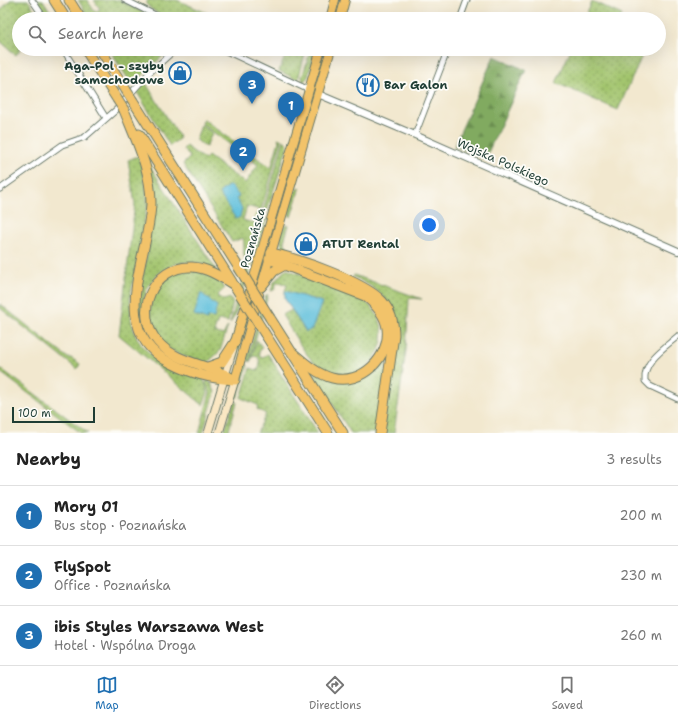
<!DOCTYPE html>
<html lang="en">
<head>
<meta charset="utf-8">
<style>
	:root { --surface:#fff; --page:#f6f6f6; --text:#222; --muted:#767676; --line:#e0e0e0; --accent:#1f6fb2 }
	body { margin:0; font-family:"Shantell Sans",sans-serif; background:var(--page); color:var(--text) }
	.scale { position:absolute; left:12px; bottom:10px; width:83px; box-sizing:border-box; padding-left:4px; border:2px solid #1f3d34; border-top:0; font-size:11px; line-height:14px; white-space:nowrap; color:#1f3d34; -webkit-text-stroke:3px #fdfcf7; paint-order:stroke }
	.you { position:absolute; left:429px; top:225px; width:14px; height:14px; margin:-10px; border:3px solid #fff; border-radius:50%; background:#1a73e8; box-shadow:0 0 0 6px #1a73e833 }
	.badge { display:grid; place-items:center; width:26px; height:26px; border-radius:50%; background:var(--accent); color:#fff; font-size:13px; font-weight:700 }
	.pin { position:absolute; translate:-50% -33px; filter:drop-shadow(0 1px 2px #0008) }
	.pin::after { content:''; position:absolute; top:21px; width:14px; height:12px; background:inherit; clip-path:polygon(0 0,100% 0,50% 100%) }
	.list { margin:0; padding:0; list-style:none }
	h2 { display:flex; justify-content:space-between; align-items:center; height:52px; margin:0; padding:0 16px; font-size:17px }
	h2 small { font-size:13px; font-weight:400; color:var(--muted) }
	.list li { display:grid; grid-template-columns:26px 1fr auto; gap:12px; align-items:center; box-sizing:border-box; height:60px; padding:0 16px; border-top:1px solid var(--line) }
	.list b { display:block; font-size:15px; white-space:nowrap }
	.list p { margin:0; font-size:13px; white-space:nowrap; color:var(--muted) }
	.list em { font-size:13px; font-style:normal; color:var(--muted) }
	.icon { flex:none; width:22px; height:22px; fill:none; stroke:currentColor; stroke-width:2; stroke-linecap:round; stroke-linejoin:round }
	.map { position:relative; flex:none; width:678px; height:433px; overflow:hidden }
	.search { position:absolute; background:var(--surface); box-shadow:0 4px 16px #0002; left:12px; right:12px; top:12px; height:44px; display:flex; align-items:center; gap:10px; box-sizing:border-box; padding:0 14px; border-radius:22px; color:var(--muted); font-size:15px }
	.sheet { height:232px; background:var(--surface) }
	nav { display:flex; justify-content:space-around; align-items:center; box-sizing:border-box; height:56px; border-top:1px solid var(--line); background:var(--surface); font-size:11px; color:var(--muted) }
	nav a { display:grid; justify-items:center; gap:2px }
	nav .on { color:var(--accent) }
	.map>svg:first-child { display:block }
</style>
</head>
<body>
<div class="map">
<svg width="678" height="433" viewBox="0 0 678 433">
	<defs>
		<pattern id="grass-dots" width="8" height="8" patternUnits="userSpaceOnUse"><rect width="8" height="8" fill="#a2c46d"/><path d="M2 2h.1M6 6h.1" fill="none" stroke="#83a05a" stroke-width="1.8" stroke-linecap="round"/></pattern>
		<pattern id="forest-firs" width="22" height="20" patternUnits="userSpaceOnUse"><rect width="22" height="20" fill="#81aa60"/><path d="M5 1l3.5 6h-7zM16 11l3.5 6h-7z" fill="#698c50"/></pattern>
	</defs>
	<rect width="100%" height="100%" fill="#fdfcf7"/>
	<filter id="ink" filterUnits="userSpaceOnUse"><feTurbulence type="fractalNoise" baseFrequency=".025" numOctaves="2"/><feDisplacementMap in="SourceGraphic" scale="8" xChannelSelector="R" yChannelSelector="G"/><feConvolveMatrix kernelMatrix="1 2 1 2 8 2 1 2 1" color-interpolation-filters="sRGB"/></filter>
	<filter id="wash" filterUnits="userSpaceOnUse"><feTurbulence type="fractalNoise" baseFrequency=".012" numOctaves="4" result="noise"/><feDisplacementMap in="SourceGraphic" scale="16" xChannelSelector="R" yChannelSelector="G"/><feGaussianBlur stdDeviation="0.9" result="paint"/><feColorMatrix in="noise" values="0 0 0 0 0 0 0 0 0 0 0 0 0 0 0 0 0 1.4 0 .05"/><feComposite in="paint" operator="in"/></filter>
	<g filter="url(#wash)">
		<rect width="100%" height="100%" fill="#f2e8cf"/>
		<g fill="url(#grass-dots)" stroke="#608050">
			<path d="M10,0h18l12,19h-21v30h2l-5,6 -16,-14v-30z"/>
			<path d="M37,0h6l12,19h-6z"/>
			<path d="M78,0h9l8,12 5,-3 -6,-9h25l37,19h-66z"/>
			<path d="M148,0h29l44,19c-25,0 -57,6 -75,-15z"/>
			<path d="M592,1l30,14 -2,4h-36z"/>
			<path d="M109,49h61l-38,36z"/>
			<path d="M288,49l18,1 -8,30 -19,-9z"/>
			<path d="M311,49l4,3 -7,25 -5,5 -1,-5z"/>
			<path d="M571,49h74l-27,61 -62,-27z"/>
			<path d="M145,82l35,56 -10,8 -33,-54z"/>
			<path d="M306,110l3,1 -39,131v-3l21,-72z"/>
			<path d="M203,119l68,49 8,-27 -1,-3 4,2 -21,70 -14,-4 -4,14 10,3 3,-9h5l-15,46c-4,-5 -1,-15 -3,-22l-11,4 -49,-78 7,-7 -7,-8 3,-3 19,14 3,-4 37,27 13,-18 -56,-41z"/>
			<path d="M201,125l11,8 -6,14 -10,-7z"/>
			<path d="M284,140l4,5 -21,66h-4z"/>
			<path d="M138,156c6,16 9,32 9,50l-17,92 1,21 4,15 6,11 15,14 14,10 33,9 5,14 -5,13 -84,-70 16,-131 -7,-44z"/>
			<path d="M148,163l69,108c-6,-2 -13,-7 -19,-8 -22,-5 -48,11 -53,32 -3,13 -2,25 -1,37l-6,-20 1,-19 10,-48z"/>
			<path d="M300,187l-9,30 -2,-2c0,-8 3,-25 11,-28z"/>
			<path d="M262,215l4,5 -31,96 -5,7z"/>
			<path d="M286,224l3,1 -5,16 5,10 -1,2c-10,-5 -9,-22 -2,-29z"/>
			<path d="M265,261l-30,102 -5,8 30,-104z"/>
			<path d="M286,269c19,7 68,22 81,34 41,36 -9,93 -46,66 -15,-11 -29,-38 -39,-54l10,-5 14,22 16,-30 -37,-11 2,-6 -10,-3 -3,8 -3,1 3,-9z"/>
			<path d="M193,270l19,5 13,13 -8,8 7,4 6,-2 3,5 -5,19 -10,-2 -4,12 9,3 5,-9 -8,25 -14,13c-13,-5 -31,-9 -42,-19 -21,-21 -18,-61 11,-72 5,-2 13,-2 18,-3z"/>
			<path d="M354,275l68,24 -13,-1 -3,52 -12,83h-11c2,-60 47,-123 -30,-156z"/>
			<path d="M266,295h2l-19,67 -2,-4z"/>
			<path d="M0,304l68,54h3l9,6 -3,5 -77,-61z"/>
			<path d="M257,340l5,7 -3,5 2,6 7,-4 50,79h-61l9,-19 -9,-5 1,-4 -17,-7 9,-30 7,2c4,-3 3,-9 1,-13l-5,-1 -3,6z"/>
			<path d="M389,345l-12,88h-26l-38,-60c9,2 39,9 46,7 15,-4 25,-22 30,-35z"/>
			<path d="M246,365h2l-11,33 -3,-3 9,-27z"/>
			<path d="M0,368l88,65h-7l-81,-61z"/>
			<path d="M207,380l4,3 4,9 -12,41h-4l11,-41 -4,-8z"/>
			<path d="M234,401l3,1 -9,31h-4z"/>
		</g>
		<path fill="url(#forest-firs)" stroke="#50744a" d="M494,56l32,14 -41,89 -31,-13z"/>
		<g fill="#5cbeda" stroke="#3e7e87">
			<path d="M228,186h3l8,10 -3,3 6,9 -2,9 -4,2 -17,-26z"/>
			<path d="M285,291l37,11 -10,27 -6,3 -21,-33z"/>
			<path d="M201,293l16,13 -3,12 -6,-1 -1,3 -13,-5z"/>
		</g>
	</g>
	<g filter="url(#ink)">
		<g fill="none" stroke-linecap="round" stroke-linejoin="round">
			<g stroke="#69796a" stroke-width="7">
				<g id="minor">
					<path d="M32,0l13,19"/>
					<path d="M125,0l38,19"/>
					<path d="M460,19l7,-19"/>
					<path d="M63,49l43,69"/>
					<path d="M222,49l87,41"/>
					<path d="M415,135l33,-86"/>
					<path d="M0,189l62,-44 23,-8 31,-27 32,-36 28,-25"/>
					<path d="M678,336c-14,12 -35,25 -33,45l5,5 28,13"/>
				</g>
			</g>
			<g stroke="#69796a" stroke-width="8">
				<path id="tertiary" d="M318,94l97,41 263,116"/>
			</g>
			<g stroke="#69796a" stroke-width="9">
				<g id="secondary">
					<path d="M208,433l25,-84"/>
					<path d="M219,433l16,-53"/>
				</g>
			</g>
			<g stroke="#69796a" stroke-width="10">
				<g id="primary">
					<path d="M330,19l5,-19"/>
					<path d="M340,19l5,-19"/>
					<path d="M262,284l69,-235"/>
					<path d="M235,342l86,-293"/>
					<path d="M235,380l24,-85"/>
				</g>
			</g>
			<g stroke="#69796a" stroke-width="11">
				<g id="motorway">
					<path d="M54,0l12,19"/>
					<path d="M69,0l12,19"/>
					<path d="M85,49l32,50"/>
					<path d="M100,49l26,41"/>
					<path d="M133,101l106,167"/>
					<path d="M124,110c12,30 27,60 27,93 -1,53 -46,127 20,160 19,10 42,16 64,17"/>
					<path d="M139,134l93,148"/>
					<path d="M271,253c28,6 92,28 111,48 8,9 12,22 12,34l-14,98"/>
					<path d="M269,259l96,37c10,8 20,18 22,32 4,29 -26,58 -55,50 -15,-4 -27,-15 -39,-25"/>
					<path d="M261,287l13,-16 11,-6"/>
					<path d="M270,318l73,115"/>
					<path d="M265,334l63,99"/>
					<path d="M208,367l14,-5 13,-20"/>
					<path d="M233,379c-23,-16 -55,-14 -75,-37 -26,-29 -5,-77 34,-75 16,1 29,10 42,18"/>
				</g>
			</g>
			<use href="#minor" stroke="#fff" stroke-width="5"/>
			<use href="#tertiary" stroke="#fff" stroke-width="6"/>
			<use href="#secondary" stroke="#fae7c3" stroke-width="7"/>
			<use href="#primary" stroke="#f2c36a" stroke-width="8"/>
			<use href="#motorway" stroke="#f2c36a" stroke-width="9"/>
			<g stroke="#69796a" stroke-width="11" stroke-linecap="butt">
				<g id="motorway-bridge">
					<path d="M126,90l7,11"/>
					<path d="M117,99l7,11"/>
					<path d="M239,268l31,50"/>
					<path d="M234,285l31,49"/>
				</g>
			</g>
			<use href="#motorway-bridge" stroke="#f2c36a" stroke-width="9"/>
		</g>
	</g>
	<defs>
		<g id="shop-ring" transform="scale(1.15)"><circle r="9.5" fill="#fdfcf7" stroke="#1f6fb2" stroke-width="1.5"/><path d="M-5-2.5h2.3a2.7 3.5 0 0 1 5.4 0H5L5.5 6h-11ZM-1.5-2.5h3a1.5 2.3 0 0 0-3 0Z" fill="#1f6fb2"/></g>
		<g id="restaurant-ring" transform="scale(1.15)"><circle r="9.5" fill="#fdfcf7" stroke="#1f6fb2" stroke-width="1.5"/><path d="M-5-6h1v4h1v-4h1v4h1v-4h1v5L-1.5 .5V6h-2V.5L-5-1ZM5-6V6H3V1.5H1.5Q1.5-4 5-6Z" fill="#1f6fb2"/></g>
	</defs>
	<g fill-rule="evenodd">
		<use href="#shop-ring" x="180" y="73"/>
		<use href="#restaurant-ring" x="368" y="85"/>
		<use href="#shop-ring" x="306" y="244"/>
	</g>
	<g text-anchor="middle" stroke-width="3.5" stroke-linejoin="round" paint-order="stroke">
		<g font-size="12" font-weight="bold" fill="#1f3d34" stroke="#fdfcf7" text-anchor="start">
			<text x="164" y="70" text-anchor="end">Aga-Pol - szyby<tspan x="164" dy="14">samochodowe</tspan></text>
			<text x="384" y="89">Bar Galon</text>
			<text x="322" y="248">ATUT Rental</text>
		</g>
		<g font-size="12" fill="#1f3d34" stroke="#fdfcf7">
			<text transform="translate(503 162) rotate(24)" y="4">Wojska Polskiego</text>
			<text transform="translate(253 238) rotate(-74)" y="4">Poznańska</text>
		</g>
	</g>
</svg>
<div class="scale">100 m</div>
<div class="you"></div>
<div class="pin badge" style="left:291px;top:125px">1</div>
<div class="pin badge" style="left:243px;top:171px">2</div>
<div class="pin badge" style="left:252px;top:104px">3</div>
<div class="search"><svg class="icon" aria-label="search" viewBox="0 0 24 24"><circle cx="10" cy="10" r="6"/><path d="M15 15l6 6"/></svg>Search here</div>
</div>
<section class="sheet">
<h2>Nearby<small>3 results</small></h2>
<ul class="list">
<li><span class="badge">1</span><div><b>Mory 01</b><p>Bus stop · Poznańska</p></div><em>200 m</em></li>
<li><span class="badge">2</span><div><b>FlySpot</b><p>Office · Poznańska</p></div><em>230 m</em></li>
<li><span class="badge">3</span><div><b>ibis Styles Warszawa West</b><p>Hotel · Wspólna Droga</p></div><em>260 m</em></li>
</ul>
</section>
<nav>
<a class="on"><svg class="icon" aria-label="map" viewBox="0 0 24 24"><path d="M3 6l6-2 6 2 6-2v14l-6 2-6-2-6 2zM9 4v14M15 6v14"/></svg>Map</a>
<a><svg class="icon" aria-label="directions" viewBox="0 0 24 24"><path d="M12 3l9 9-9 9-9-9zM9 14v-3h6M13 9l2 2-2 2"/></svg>Directions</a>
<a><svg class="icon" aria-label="saved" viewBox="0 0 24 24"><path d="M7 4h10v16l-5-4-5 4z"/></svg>Saved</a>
</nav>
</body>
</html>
